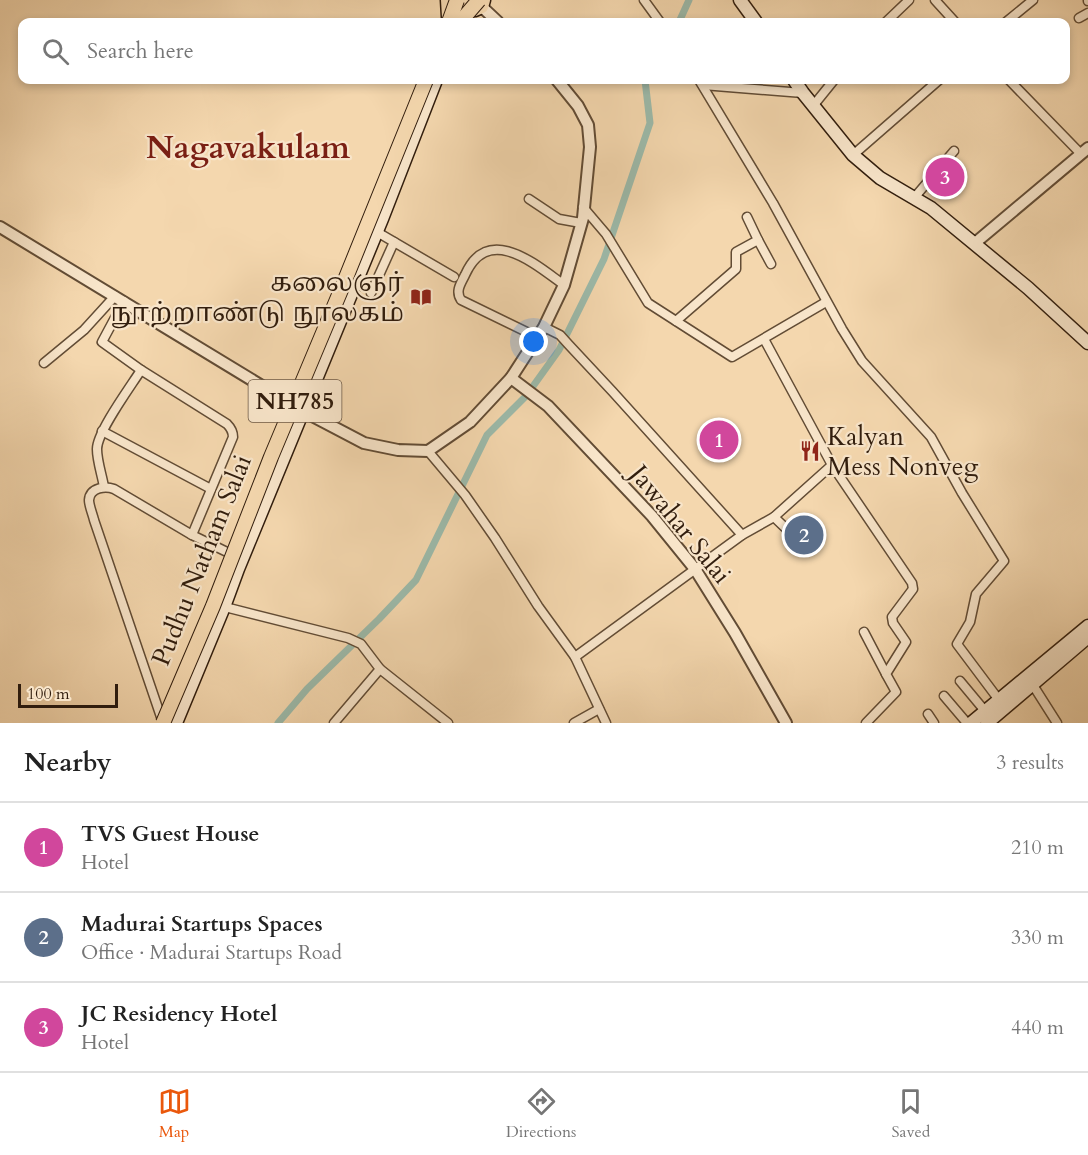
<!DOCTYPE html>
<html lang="en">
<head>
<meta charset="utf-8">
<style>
	:root { --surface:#fff; --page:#f2f2f2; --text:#222; --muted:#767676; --line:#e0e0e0; --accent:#ea580c }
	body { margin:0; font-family:Cardo,"Noto Serif Tamil",serif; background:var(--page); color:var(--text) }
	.scale { position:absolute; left:18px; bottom:15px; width:100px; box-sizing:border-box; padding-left:6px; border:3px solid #311d0d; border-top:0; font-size:16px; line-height:21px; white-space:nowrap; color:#311d0d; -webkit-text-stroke:4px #f8e5ca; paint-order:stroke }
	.you { position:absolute; left:534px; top:342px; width:21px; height:21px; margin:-15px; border:4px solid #fff; border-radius:50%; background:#1a73e8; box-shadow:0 0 0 9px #1a73e833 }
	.badge { display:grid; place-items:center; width:39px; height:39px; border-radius:50%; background:var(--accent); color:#fff; font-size:20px; font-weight:700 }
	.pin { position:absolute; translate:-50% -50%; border:3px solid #fff; box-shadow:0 2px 6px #0006 }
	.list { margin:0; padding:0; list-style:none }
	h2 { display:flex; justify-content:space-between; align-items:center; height:78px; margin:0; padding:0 24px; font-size:26px }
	h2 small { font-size:20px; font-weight:400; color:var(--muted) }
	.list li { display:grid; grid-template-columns:39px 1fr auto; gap:18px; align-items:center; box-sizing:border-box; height:90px; padding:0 24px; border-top:2px solid var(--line) }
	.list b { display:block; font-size:22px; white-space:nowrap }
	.list p { margin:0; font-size:20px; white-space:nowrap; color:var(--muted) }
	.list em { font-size:20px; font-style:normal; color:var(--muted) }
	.icon { flex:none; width:33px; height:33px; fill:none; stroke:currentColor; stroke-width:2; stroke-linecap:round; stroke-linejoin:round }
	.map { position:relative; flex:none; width:1088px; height:723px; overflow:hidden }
	.search { position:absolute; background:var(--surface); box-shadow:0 3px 9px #0003; left:18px; right:18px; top:18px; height:66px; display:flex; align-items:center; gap:15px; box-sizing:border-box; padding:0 21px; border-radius:12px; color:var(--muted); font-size:22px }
	.sheet { height:348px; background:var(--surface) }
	nav { display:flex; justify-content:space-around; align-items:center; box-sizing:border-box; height:84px; border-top:2px solid var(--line); background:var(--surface); font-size:16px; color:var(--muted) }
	nav a { display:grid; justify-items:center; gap:3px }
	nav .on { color:var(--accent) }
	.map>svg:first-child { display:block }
</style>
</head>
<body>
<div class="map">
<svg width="1088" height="723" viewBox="0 0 1088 723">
	<rect width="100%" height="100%" fill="#f4d7ae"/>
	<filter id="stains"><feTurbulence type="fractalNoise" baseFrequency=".00333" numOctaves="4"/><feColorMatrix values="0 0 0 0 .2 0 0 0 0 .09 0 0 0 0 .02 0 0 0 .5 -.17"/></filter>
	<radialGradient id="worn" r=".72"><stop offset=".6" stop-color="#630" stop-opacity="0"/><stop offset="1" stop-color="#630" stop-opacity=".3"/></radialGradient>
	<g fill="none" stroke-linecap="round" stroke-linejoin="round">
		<g stroke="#9cbaaa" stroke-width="7">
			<path d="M679,22l10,-22"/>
			<path d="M278,723l29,-34 72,-70 37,-39 71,-145 39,-39 33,-46 45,-91 46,-136 -5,-43"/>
		</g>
		<g stroke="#624c35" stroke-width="11">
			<g id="minor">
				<path d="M644,0l16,22"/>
				<path d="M935,0l20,22"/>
				<path d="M1088,0v1"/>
				<path d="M1079,18l9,-5"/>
				<path d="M886,22l23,-22"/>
				<path d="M1006,22l27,-22"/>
				<path d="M699,80l74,123 69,126 20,32 69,76 31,56 42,68 -28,33 -6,28 -13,22 42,56"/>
				<path d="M1009,80l72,74"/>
				<path d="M703,85l100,8"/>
				<path d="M813,106l21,-26"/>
				<path d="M853,155l86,-75"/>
				<path d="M914,198l40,-47"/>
				<path d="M529,199l30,20 22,4"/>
				<path d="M583,207l23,27 42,69 84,54 94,-55"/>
				<path d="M377,232l77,45"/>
				<path d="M758,240l13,24"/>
				<path d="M371,293l23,-51"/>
				<path d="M124,301l-22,41 39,28"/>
				<path d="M676,321l60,-52v-17l22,-12 -11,-23"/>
				<path d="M544,327l16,8 9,10 43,46 130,144"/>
				<path d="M537,337l-76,-37c-6,-9 0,-17 4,-25 23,-52 70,-11 99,10"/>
				<path d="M764,339l68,126 80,118 1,6 -21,28 1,6 13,19 -20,32 10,18 -30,31"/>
				<path d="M44,363l40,-33 31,-34"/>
				<path d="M102,431l109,58"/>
				<path d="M428,451l37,44 30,43 43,68 37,51 31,66"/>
				<path d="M104,487c-2,-12 -7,-26 -7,-38 0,-17 34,-63 44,-79l86,54c4,4 6,7 6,13l-41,98"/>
				<path d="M774,517l24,23"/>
				<path d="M221,606l127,32 13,6 19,25"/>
				<path d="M864,632l22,42"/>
				<path d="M575,657l167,-122 32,-18 58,-52"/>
				<path d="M960,681l25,30"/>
				<path d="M1031,682l26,41"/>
				<path d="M944,696l23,27"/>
				<path d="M928,714l6,9"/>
				<path d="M166,721l-5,-4 -67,-197c-1,-5 -5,-14 -5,-20 1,-13 17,-14 25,-11l78,46 37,18"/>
				<path d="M334,723l46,-54 68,54"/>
				<path d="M574,723l25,-14"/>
			</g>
		</g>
		<g stroke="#624c35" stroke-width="14">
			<g id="tertiary">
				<path d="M482,7l16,15"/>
				<path d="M0,227l303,184 61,32 34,7 30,1 42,-29 41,-44 33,-51 20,-42 19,-67 7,-71 -2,-22 -10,-19 -21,-26"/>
				<path d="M975,243l113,-95"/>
				<path d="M511,378l37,28 104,110 43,53 40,64 51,90"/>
			</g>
		</g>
		<g stroke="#311d0d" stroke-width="15">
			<g id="secondary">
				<path d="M740,0l16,22"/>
				<path d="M794,80l9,13 50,62 27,23 51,30 97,80 60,55"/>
				<path d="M176,723l48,-116 14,-38 144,-350 54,-139"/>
				<path d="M971,723l117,-97"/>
				<path d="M987,723l101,-86"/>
			</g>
		</g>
		<g stroke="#311d0d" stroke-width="15">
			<g id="primary">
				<path d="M447,0l1,17"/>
				<path d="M468,0v6l7,4 7,-3 2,-7"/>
			</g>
		</g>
		<use href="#minor" stroke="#f8e5ca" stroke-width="8"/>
		<use href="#tertiary" stroke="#f8e5ca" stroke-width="10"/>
		<use href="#secondary" stroke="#f8e5ca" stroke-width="12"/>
		<use href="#primary" stroke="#f4d7ae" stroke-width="12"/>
		<g stroke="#311d0d" stroke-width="16" stroke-linecap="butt">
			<g id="trunk-bridge">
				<path d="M449,22l8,-22"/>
				<path d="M460,22l19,-22"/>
				<path d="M163,723l50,-117 58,-149 70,-167 85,-210"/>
			</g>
		</g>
		<use href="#trunk-bridge" stroke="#f4d7ae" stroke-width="14"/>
	</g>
	<defs>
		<g id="library-bare" transform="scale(1.62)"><path d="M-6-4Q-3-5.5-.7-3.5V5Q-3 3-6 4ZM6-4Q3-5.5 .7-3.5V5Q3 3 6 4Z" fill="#8f2418" stroke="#f8e5ca" stroke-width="2.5" paint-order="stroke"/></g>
		<g id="restaurant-bare" transform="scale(1.62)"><path d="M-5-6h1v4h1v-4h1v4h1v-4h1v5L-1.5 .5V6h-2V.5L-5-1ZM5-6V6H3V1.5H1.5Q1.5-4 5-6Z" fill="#8f2418" stroke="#f8e5ca" stroke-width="2.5" paint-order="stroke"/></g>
	</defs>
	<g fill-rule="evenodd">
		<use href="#library-bare" x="421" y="297"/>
		<use href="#restaurant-bare" x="810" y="451"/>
	</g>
	<g text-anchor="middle" stroke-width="4.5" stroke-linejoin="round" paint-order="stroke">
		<rect fill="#f8e5ca" stroke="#6d5946" stroke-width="1.5" x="248.5" y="380" width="93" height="42" rx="4.5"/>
		<g font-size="24" font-weight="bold" fill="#311d0d">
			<text x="295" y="409">NH785</text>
		</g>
		<g font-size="26" fill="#311d0d" stroke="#f8e5ca" text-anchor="end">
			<text x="404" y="291">கலைஞர்<tspan x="404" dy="30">நூற்றாண்டு நூலகம்</tspan></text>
			<text x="827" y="445" text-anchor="start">Kalyan<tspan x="827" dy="30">Mess Nonveg</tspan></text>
		</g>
		<g font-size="26" fill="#311d0d" stroke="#f8e5ca">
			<text transform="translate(681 524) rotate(51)" y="9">Jawahar Salai</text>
			<text transform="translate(201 560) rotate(-68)" y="9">Pudhu Natham Salai</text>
		</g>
		<g font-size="32" font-weight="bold" fill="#7a1f14" stroke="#f8e5ca">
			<text x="248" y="158">Nagavakulam</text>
		</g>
	</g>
	<rect width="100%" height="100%" filter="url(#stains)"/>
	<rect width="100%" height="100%" fill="url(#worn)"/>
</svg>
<div class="scale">100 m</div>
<div class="you"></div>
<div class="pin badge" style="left:719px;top:440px;background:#d1479c">1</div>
<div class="pin badge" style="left:804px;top:535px;background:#5c6f8a">2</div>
<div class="pin badge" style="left:945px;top:177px;background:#d1479c">3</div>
<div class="search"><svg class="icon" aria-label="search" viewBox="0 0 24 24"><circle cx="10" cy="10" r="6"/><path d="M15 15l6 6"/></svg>Search here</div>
</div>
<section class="sheet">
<h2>Nearby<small>3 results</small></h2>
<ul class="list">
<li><span class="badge" style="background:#d1479c">1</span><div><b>TVS Guest House</b><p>Hotel</p></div><em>210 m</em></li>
<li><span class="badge" style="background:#5c6f8a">2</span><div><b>Madurai Startups Spaces</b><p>Office · Madurai Startups Road</p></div><em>330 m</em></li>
<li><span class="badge" style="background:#d1479c">3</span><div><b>JC Residency Hotel</b><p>Hotel</p></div><em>440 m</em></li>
</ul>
</section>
<nav>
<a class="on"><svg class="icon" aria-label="map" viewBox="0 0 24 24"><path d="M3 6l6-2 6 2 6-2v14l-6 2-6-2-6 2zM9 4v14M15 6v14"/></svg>Map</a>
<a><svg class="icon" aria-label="directions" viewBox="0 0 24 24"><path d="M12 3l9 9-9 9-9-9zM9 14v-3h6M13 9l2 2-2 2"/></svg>Directions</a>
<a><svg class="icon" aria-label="saved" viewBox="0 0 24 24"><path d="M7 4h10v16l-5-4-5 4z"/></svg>Saved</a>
</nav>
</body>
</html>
